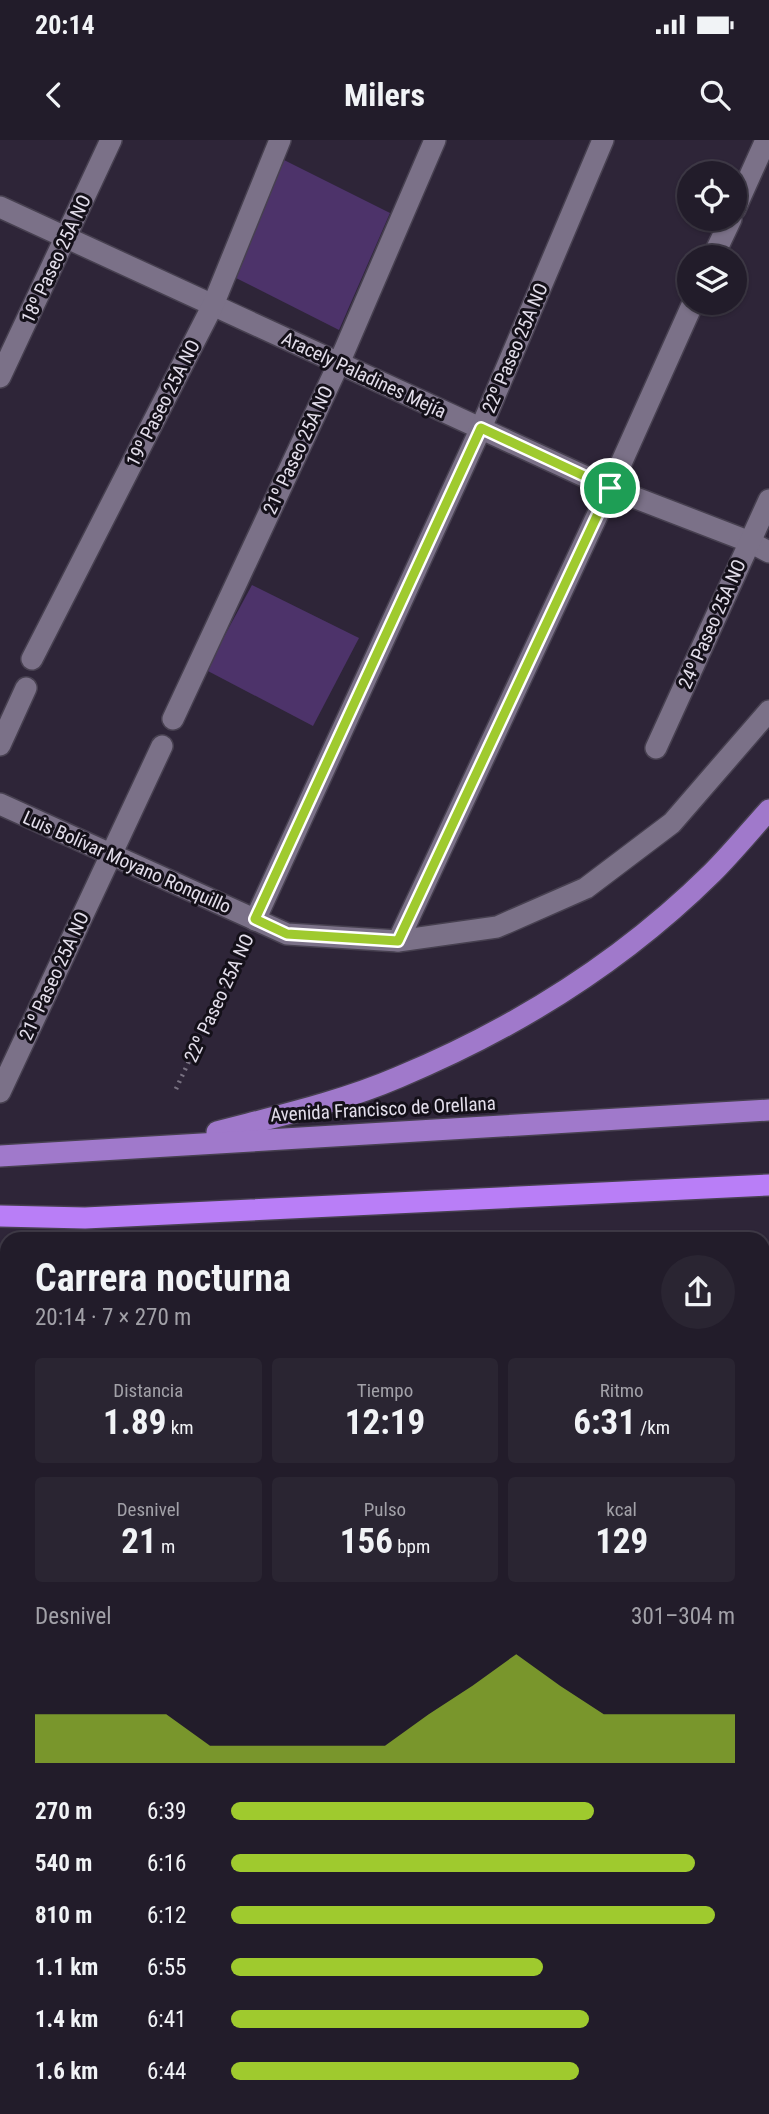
<!DOCTYPE html>
<html lang="es">
<head>
<meta charset="utf-8">
<style>
	:root { --surface:#221c2a; --page:#2a2532; --text:#f1f3f6; --muted:#a2a1a8; --line:#3f3a47; --accent:#9fca2e }
	body { margin:0; font-family:"Roboto Condensed",sans-serif; background:var(--page); color:var(--text); height:100vh; display:flex; flex-direction:column; font-size:26px; white-space:nowrap }
	* { box-sizing:border-box; margin:0 }
	p { font-size:23px; color:var(--muted) }
	.icon { flex:none; width:38px; height:38px; fill:none; stroke:currentColor; stroke-width:2; stroke-linecap:round; stroke-linejoin:round }
	.map { position:relative; flex:1; overflow:hidden }
	.drawer { position:absolute; left:0px; top:1092px; width:770px; height:882px; display:flex; flex-direction:column; background:var(--surface); border-radius:21px 21px 0 0; box-shadow:0 2px 5px #0004,0 0 0 2px var(--line) }
	.drawer>* { flex:none }
	.buttons { position:absolute; left:677px; top:21px; display:grid; gap:14px }
	.buttons a { display:grid; place-items:center; width:70px; height:70px; border-radius:50%; background:var(--surface); box-shadow:0 2px 5px #0004,0 0 0 2px var(--line); font-size:35px }
	.pin { position:absolute; display:grid; place-items:center; width:60px; height:60px; color:#fff; margin:-30px; border:4px solid #fff; border-radius:50%; box-shadow:0 2px 7px #0007 }
	.round { display:grid; place-items:center; flex:none; width:74px; height:74px; border-radius:37px; background:var(--page) }
	.head { display:flex; align-items:center; justify-content:space-between; height:119px; padding:0 35px }
	h1 { font-size:38px; font-weight:700; line-height:52px }
	.metrics { display:grid; grid-template-columns:repeat(3,1fr); gap:10px; height:119px; padding:7px 35px }
	.metrics div { display:grid; align-content:center; border-radius:7px; background:var(--page); text-align:center }
	.metrics b { font-size:35px; font-weight:700 }
	.metrics small { font-size:19px; font-weight:400 }
	.metrics p { font-size:19px }
	.chart { height:196px; padding:14px 35px }
	.chart p { display:flex; justify-content:space-between }
	.chart svg { width:100%; height:126px; margin-top:7px; fill:var(--accent); opacity:.7 }
	ul { padding:0 35px; list-style:none; font-size:23px }
	li { display:grid; grid-template-columns:112px 84px 1fr; align-items:center; height:52px }
	li i { height:18px; border-radius:9px; background:var(--accent) }
	.status { display:flex; justify-content:space-between; align-items:center; height:49px; padding:0 35px; background:var(--surface); direction:ltr }
	.status svg { height:19px; fill:currentColor }
	header { display:flex; justify-content:space-between; align-items:center; height:91px; padding:0 35px; background:var(--surface); font-size:32px; font-weight:700 }
	.map>svg:first-child { display:block }
	.green { fill:#4d336a }
	.shadow { fill:#0007 }
	.building { fill:#684a8a; stroke:#998fa7; stroke-width:2 }
	.lines { fill:none; stroke-linecap:round; stroke-linejoin:round }
	.minor-casing { stroke:#474050; stroke-width:24 }
	.major-casing { stroke:#474050; stroke-width:24 }
	.highway-casing { stroke:#474050; stroke-width:24 }
	.path { stroke:#797282; stroke-width:4.5; stroke-dasharray:2 5; stroke-linecap:butt }
	.minor { stroke:#7b7188; stroke-width:21 }
	.major { stroke:#a079cb; stroke-width:21 }
	.highway { stroke:#b97ef7; stroke-width:21 }
	.route-casing { stroke:#fff; stroke-width:14 }
	.route { stroke:#9fca2e; stroke-width:9 }
	.labels { text-anchor:middle; dominant-baseline:central; stroke-width:6; stroke-linejoin:round; paint-order:stroke }
	.street-label { font-size:19px; fill:#e3deeb; stroke:#141019 }
</style>
</head>
<body>
<div class="status"><b>20:14</b><svg viewBox="0 0 49 12"><path d="M0 12V9h3v3zM5 12V6h3v6zM10 12V3h3v9zM15 12V0h3v12zM26 1h20v11H26zM47 4h2v5h-2z"/></svg></div>
<header><svg class="icon" aria-label="back" viewBox="0 0 24 24"><path d="M15 5l-7 7 7 7"/></svg>Milers<svg class="icon" aria-label="search" viewBox="0 0 24 24"><circle cx="10" cy="10" r="6"/><path d="M15 15l6 6"/></svg></header>
<div class="map">
<svg width="769" height="1974" viewBox="0 0 769 1974">
	<rect width="100%" height="100%" fill="#2e2538"/>
	<g class="green">
		<path d="M284 20 390 73 339 190 234 137Z"/>
		<path d="M252 445 359 498 313 586 206 530Z"/>
		<path d="M353 1967H605L616 1974H348Z"/>
	</g>
	<g class="shadow">
		<path d="M7 1292V1481L0 1478V1293Z"/>
		<path d="M763 1357 769 1358V1832L763 1828Z"/>
	</g>
	<g class="building">
		<path d="M7 1290V1472L0 1469V1291Z"/>
		<path d="M763 1356H769V1824L763 1821Z"/>
	</g>
	<g class="lines">
		<g class="minor-casing">
			<g id="minor">
				<path d="M0 67 610 348 750 402 769 412"/>
				<path d="M735 69 766 0"/>
				<path d="M713 117 731 79"/>
				<path d="M0 237 111 0"/>
				<path d="M32 519 213 165 280 0"/>
				<path d="M173 579 339 223 435 0"/>
				<path d="M0 605 26 548"/>
				<path d="M656 608 769 360"/>
				<path d="M0 664 287 794 398 801 497 787 586 748 672 683 769 571"/>
				<path d="M255 780 481 288 603 0"/>
				<path d="M398 801 610 348 693 163"/>
				<path d="M0 952 162 606"/>
				<path d="M0 1416 7 1417"/>
			</g>
		</g>
		<g class="major-casing">
			<g id="major">
				<path d="M217 992C278 976 341 962 399 937 514 889 623 821 712 733 732 713 750 691 769 670"/>
				<path d="M0 1016 769 970"/>
				<path d="M763 1222H769"/>
				<path d="M0 1264 7 1263"/>
				<path d="M0 1504 7 1507"/>
				<path d="M763 1856 769 1859"/>
			</g>
		</g>
		<g class="highway-casing">
			<g id="highway">
				<path d="M0 1076 85 1078 769 1045"/>
				<path d="M763 1141H769"/>
				<path d="M0 1169H7"/>
			</g>
		</g>
		<g class="path">
			<path d="M176 949 244 803"/>
			<path d="M735 1967 752 1974"/>
		</g>
		<use href="#minor" class="minor"/>
		<use href="#major" class="major"/>
		<use href="#highway" class="highway"/>
	</g>
	<g class="lines">
		<g class="route-casing">
			<path id="route" d="M481 288 610 348 398 801 287 794 255 779Z"/>
		</g>
		<use href="#route" class="route"/>
	</g>
	<g class="labels">
		<g class="street-label">
			<text transform="translate(56 119) rotate(-65)">18º Paseo 25A NO</text>
			<text transform="translate(515 208) rotate(-67)">22º Paseo 25A NO</text>
			<text transform="translate(364 235) rotate(25)">Aracely Paladines Mejía</text>
			<text transform="translate(163 263) rotate(-63)">19º Paseo 25A NO</text>
			<text transform="translate(298 310) rotate(-65)">21º Paseo 25A NO</text>
			<text transform="translate(712 484) rotate(-66)">24º Paseo 25A NO</text>
			<text transform="translate(127 722) rotate(24)">Luis Bolívar Moyano Ronquillo</text>
			<text transform="translate(54 836) rotate(-65)">21º Paseo 25A NO</text>
			<text transform="translate(219 858) rotate(-65)">22º Paseo 25A NO</text>
			<text transform="translate(383 969) rotate(-3)">Avenida Francisco de Orellana</text>
		</g>
	</g>
</svg>
<div class="buttons">
<a><svg class="icon" aria-label="locate" viewBox="0 0 24 24"><circle cx="12" cy="12" r="6"/><path d="M12 2v4M12 18v4M2 12h4M18 12h4"/></svg></a>
<a><svg class="icon" aria-label="layers" viewBox="0 0 24 24"><path d="M12 4l9 5-9 5-9-5zM3 14l9 5 9-5"/></svg></a>
</div>
<div class="pin" style="left:610px;top:348px;background:#1e9e55"><svg class="icon" aria-label="arrive" viewBox="0 0 24 24"><path d="M6 21V4h12l-3 4 3 4H6"/></svg></div>
<section class="drawer">
<div class="head"><div><h1>Carrera nocturna</h1><p>20:14 · 7 × 270 m</p></div><a class="round"><svg class="icon" aria-label="share" viewBox="0 0 24 24"><path d="M12 15V3M7 8l5-5 5 5M5 13v7h14v-7"/></svg></a></div>
<div class="metrics">
<div><p>Distancia</p><b>1.89<small> km</small></b></div>
<div><p>Tiempo</p><b>12:19</b></div>
<div><p>Ritmo</p><b>6:31<small> /km</small></b></div>
</div>
<div class="metrics">
<div><p>Desnivel</p><b>21<small> m</small></b></div>
<div><p>Pulso</p><b>156<small> bpm</small></b></div>
<div><p>kcal</p><b>129</b></div>
</div>
<div class="chart"><p><span>Desnivel</span>301–304 m</p>
<svg viewBox="0 0 160 44" preserveAspectRatio="none"><path d="M0 44V27L10 27L20 27L30 27L40 38L50 38L60 38L70 38L80 38L90 27L100 17L110 6L120 17L130 27L140 27L150 27L160 27V44z"/></svg>
</div>
<ul>
<li><b>270 m</b>6:39<i style="width:72%"></i></li>
<li><b>540 m</b>6:16<i style="width:92%"></i></li>
<li><b>810 m</b>6:12<i style="width:96%"></i></li>
<li><b>1.1 km</b>6:55<i style="width:62%"></i></li>
<li><b>1.4 km</b>6:41<i style="width:71%"></i></li>
<li><b>1.6 km</b>6:44<i style="width:69%"></i></li>
</ul>
</section>
</div>
</body>
</html>
